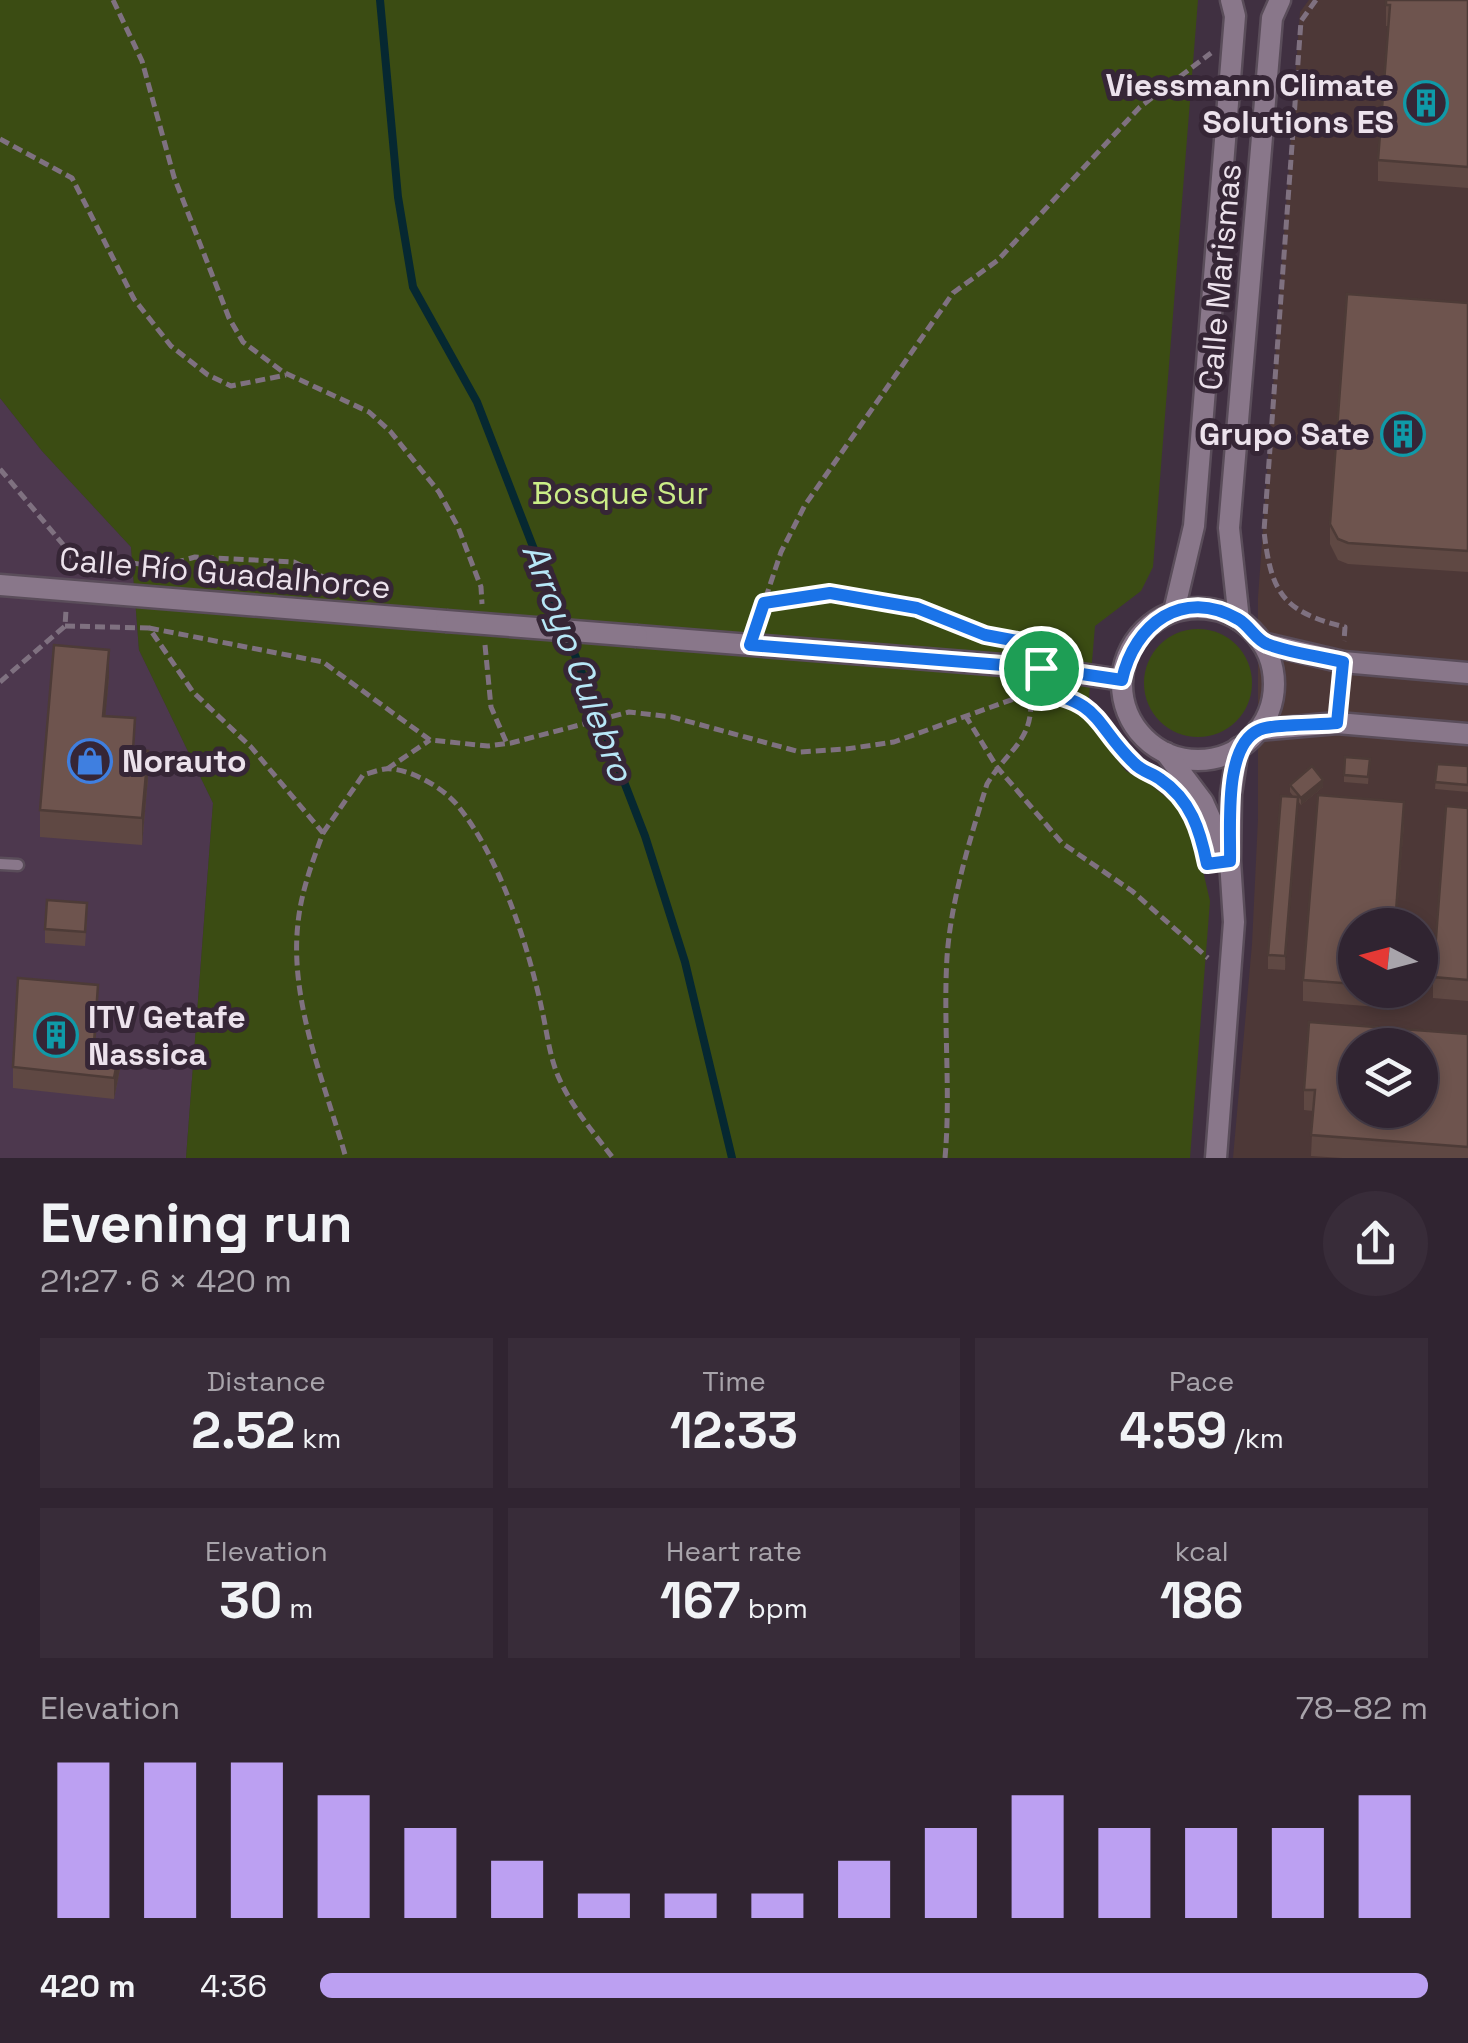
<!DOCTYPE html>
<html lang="en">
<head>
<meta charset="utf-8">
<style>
	:root { --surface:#302431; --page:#382c39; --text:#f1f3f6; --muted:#a8a4ab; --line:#4b414d; --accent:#bca0f2 }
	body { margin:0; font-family:"Space Grotesk",sans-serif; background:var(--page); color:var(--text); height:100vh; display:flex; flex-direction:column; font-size:38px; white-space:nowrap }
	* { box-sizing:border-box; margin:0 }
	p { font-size:32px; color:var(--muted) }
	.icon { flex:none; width:55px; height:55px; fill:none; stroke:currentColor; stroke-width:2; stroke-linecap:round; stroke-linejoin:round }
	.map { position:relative; height:1158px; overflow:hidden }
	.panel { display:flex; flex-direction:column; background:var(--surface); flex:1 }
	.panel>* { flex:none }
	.needle { width:65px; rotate:276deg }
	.buttons { position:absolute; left:1338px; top:908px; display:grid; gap:20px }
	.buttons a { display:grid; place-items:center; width:100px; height:100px; border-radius:50%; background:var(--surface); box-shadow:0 5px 15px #0003,0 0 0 2px var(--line); font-size:50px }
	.pin { position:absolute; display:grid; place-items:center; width:85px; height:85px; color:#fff; margin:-42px; border:5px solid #fff; border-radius:50%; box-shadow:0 2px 10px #0007 }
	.round { display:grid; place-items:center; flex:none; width:105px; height:105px; border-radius:52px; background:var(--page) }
	.head { display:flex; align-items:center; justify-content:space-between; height:170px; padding:0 40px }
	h1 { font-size:55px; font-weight:800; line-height:75px }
	.figures { display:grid; grid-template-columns:repeat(3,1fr); gap:15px; height:170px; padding:10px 40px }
	.figures div { display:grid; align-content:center; border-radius:0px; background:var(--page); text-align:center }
	.figures b { font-size:50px; font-weight:800 }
	.figures small { font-size:28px; font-weight:400 }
	.figures p { font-size:28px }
	.chart { height:280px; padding:20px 40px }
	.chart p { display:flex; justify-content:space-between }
	.chart svg { width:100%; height:180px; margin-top:10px; stroke:var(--accent); stroke-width:6 }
	ul { padding:0 40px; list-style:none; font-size:32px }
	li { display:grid; grid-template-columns:160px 120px 1fr; align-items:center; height:75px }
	li i { height:25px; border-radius:12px; background:var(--accent) }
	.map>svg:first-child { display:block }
	.built { fill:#4d384e }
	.industrial { fill:#4d3837; fill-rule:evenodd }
	.green { fill:#3b4c13 }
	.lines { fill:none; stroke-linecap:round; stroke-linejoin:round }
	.stream { stroke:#062831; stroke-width:8 }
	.service-casing { stroke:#5a4d5a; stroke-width:15 }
	.minor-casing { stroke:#5a4d5a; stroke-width:25 }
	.path { stroke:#7f7180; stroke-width:5; stroke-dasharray:10 5; stroke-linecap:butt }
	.service { stroke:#89778a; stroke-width:10 }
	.minor { stroke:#89778a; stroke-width:20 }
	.minor-bridge-casing { stroke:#5a4d5a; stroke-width:25; stroke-linecap:butt }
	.minor-bridge { stroke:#89778a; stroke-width:20 }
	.wall { fill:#5f4843 }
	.shaded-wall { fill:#4d3b37 }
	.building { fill:#6e544e; stroke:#4d3b37; stroke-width:2.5; fill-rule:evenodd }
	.route-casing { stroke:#fff; stroke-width:20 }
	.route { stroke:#1a73e8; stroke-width:12 }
	.labels { text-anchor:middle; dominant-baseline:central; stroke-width:10; stroke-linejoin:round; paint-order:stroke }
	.poi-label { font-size:32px; font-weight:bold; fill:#ece2ec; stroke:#362636; text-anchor:end }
	.street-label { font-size:32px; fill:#ece2ec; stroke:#362636 }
	.park-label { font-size:32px; fill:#cbed87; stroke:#362636 }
	.water-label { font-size:35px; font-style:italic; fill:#b7e7f7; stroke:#362636 }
</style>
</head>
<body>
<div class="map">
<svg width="1468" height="1158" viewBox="0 0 1468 1158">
	<rect width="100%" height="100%" fill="#403041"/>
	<path class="built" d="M0 398 42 451 131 547 139 650 213 803 186 1158H0Z"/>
	<path class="industrial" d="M1309 0H1468V1158H1233L1252 944 1258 819V598L1300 12ZM1355 925H1420V990H1355ZM1355 1045H1420V1110H1355Z"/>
	<g class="green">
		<path d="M0 0H1198L1153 567 1141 591 1095 626 1087 721 1126 771 1150 784 1179 808 1196 841 1210 901 1190 1158H186L213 803 139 650 131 547 42 451 0 398Z"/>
		<circle cx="1198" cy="683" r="54"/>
	</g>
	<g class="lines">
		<path class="stream" d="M380 0 398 197 413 287 477 402 645 836 685 962 732 1158"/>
		<g class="service-casing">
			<path id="service" d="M0 864 18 865"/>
		</g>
		<g class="minor-casing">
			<g id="minor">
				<path d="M0 585 446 621"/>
				<circle cx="1198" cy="684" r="76"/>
				<path d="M1174 611 1194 526 1235 16 1231 0"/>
				<path d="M1239 620 1229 528 1272 18 1280 0"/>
				<path d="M637 636 1041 668 1122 680"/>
				<path d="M1262 643 1343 662 1468 673"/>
				<path d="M1258 730 1337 723 1468 734"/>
				<path d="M1166 753 1203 802 1226 853"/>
				<path d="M1216 1158 1234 922 1230 861 1231 794 1238 748"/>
			</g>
		</g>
		<g class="path">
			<path d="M113 0 142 61 174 177 229 318 243 342 283 372 369 412 390 431 439 492 458 527 481 587 482 604"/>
			<path d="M1316 0 1301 21 1264 531C1271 593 1283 612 1345 627L1344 641"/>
			<path d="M0 139 72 178 134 299 171 346 208 375 231 386 286 375"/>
			<path d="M0 469 71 554 70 569"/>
			<path d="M71 554 160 567 195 557 294 562 347 589"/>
			<path d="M764 603 830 593 917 609 985 635 1018 641"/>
			<path d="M65 626 149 628 193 692 251 747 323 833C312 863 301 892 298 923 289 1001 325 1084 346 1158"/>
			<path d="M756 627 781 552 805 505 953 293 998 260 1140 107 1211 53"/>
			<path d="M149 628 323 662 430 740 488 746 511 743 629 712 672 717 800 752 846 749 894 742 1033 692"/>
			<path d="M485 645 491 707 507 744"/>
			<path d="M0 682 65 626 66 610"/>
			<path d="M1063 696C1105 709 1117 756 1154 776"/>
			<path d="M965 715 997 767 1062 843 1132 891 1208 958"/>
			<path d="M387 769 430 740"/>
			<path d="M323 833 363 775C370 773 378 770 385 769 408 767 444 788 458 806 500 858 528 945 542 1010 547 1032 549 1054 558 1076 571 1106 593 1132 613 1158"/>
			<path d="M945 1158C951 1091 943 1024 947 957 951 900 970 839 987 784 1009 747 1036 741 1030 691"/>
		</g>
		<use href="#service" class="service"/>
		<use href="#minor" class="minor"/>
		<g class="minor-bridge-casing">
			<path id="minor-bridge" d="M446 621 637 636"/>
		</g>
		<use href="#minor-bridge" class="minor-bridge"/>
	</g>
	<g class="wall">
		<path d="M1386 0H1468V188L1378 181V160L1388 26H1386Z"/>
		<path d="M1468 303V572L1348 564 1338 560 1330 544V524Z"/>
		<path d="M109 677 105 716 135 750 148 778 142 845 40 837V810Z"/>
		<path d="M1370 759 1368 784 1344 782V775Z"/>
		<path d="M1437 764 1468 766V792L1435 789Z"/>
		<path d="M1290 785 1323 787 1301 805 1298 801 1285 970 1268 969V955L1294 797 1290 792Z"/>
		<path d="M1468 808V1001L1433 998V977Z"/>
		<path d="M1404 823 1396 925H1355V990H1391L1390 1008 1303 1001V980Z"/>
		<path d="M87 917 85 946 45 943V929Z"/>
		<path d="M98 1006 95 1043 120 1069 114 1099 13 1088V1067Z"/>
		<path d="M1468 1034V1158H1342L1311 1156 1313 1111 1304 1110V1090Z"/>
	</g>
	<g class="shaded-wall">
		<path d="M109 650V677L103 743V716Z"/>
		<path d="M148 751V778L142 845V818Z"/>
		<path d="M1323 780V787L1301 805V798Z"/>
		<path d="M1298 797V811L1285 970V956Z"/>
		<path d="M1404 802V823L1396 925H1395Z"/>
		<path d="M98 985V1006L94 1064V1043Z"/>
		<path d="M120 1048V1069L114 1099V1078Z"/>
	</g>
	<g class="building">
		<path d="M1386 0H1468V167L1378 160 1390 5H1386Z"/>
		<path d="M1347 294 1468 303V551L1348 543 1338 539 1330 524Z"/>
		<path d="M54 645 109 650 103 716 135 718 133 750 148 751 142 818 40 810Z"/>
		<path d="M1345 757 1370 759 1368 777 1344 775Z"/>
		<path d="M1437 764 1468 766V785L1435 782Z"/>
		<path d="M1312 766 1323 780 1301 798 1290 785Z"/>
		<path d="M1318 795 1404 802 1395 925H1355V984L1303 980Z"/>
		<path d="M1281 796 1298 797 1285 956 1268 955Z"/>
		<path d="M1446 806 1468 808V980L1433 977Z"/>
		<path d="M47 900 87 903 85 932 45 929Z"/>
		<path d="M18 978 98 985 94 1043 120 1048 114 1078 13 1067Z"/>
		<path d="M1309 1022 1468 1034V1147L1311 1135 1315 1090H1304ZM1355 1045H1420V1110H1355Z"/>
	</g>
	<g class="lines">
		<g class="route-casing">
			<path id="route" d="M1041 668 1122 680C1134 624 1183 587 1238 619 1249 625 1256 640 1267 644 1290 653 1319 656 1343 662L1337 723C1321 725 1271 724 1259 730 1223 746 1231 827 1230 861L1207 864C1200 830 1191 800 1160 779 1152 773 1141 771 1134 763 1095 726 1102 701 1039 692L1044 646 985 635 917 608 830 593 764 603 750 645 1041 668"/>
		</g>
		<use href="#route" class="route"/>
	</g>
	<defs>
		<g id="building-ring" transform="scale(2.25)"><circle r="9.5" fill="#362636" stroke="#0f9aa8" stroke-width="1.5"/><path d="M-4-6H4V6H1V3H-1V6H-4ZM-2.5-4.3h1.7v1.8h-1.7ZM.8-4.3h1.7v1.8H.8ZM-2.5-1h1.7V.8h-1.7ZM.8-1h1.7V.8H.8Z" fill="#0f9aa8"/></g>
		<g id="shop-ring" transform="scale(2.25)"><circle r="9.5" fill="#362636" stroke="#3f7fe0" stroke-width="1.5"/><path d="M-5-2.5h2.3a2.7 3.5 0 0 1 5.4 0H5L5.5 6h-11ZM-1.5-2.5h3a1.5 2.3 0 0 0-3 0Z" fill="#3f7fe0"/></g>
	</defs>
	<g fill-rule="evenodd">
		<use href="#building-ring" x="1426" y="103"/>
		<use href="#building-ring" x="1403" y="434"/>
		<use href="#shop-ring" x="90" y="761"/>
		<use href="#building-ring" x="56" y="1035"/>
	</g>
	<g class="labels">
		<g class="poi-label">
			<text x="1394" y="85">Viessmann Climate<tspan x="1394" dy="37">Solutions ES</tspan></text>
			<text x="1370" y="434">Grupo Sate</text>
			<text x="122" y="761" text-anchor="start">Norauto</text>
			<text x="88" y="1017" text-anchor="start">ITV Getafe<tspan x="88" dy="37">Nassica</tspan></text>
		</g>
		<g class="street-label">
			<text transform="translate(1220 277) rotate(-85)">Calle Marismas</text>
			<text transform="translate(225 573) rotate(5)">Calle Río Guadalhorce</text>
		</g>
		<g class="park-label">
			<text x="620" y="493">Bosque Sur</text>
		</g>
		<g class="water-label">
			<text transform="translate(578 662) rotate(69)">Arroyo Culebro</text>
		</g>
	</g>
</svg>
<div class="buttons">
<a><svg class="needle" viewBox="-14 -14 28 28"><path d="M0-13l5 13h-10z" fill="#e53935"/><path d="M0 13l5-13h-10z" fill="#a8a4ab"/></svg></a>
<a><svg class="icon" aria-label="layers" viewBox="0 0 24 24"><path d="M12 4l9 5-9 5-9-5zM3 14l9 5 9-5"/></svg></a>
</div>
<div class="pin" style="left:1041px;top:668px;background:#1e9e55"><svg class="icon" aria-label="arrive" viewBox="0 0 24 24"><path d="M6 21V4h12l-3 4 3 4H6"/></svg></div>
</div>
<section class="panel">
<div class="head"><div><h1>Evening run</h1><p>21:27 · 6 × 420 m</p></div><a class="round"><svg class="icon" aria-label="share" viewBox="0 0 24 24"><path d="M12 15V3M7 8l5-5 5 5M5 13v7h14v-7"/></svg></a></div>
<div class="figures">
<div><p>Distance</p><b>2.52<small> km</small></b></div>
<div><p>Time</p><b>12:33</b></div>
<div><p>Pace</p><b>4:59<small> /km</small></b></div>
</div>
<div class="figures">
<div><p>Elevation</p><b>30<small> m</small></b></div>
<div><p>Heart rate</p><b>167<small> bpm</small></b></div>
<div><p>kcal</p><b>186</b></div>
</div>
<div class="chart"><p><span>Elevation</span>78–82 m</p>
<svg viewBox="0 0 160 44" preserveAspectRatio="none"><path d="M5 44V6M15 44V6M25 44V6M35 44V14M45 44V22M55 44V30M65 44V38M75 44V38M85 44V38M95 44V30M105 44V22M115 44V14M125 44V22M135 44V22M145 44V22M155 44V14"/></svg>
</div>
<ul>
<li><b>420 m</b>4:36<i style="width:100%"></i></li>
</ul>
</section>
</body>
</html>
